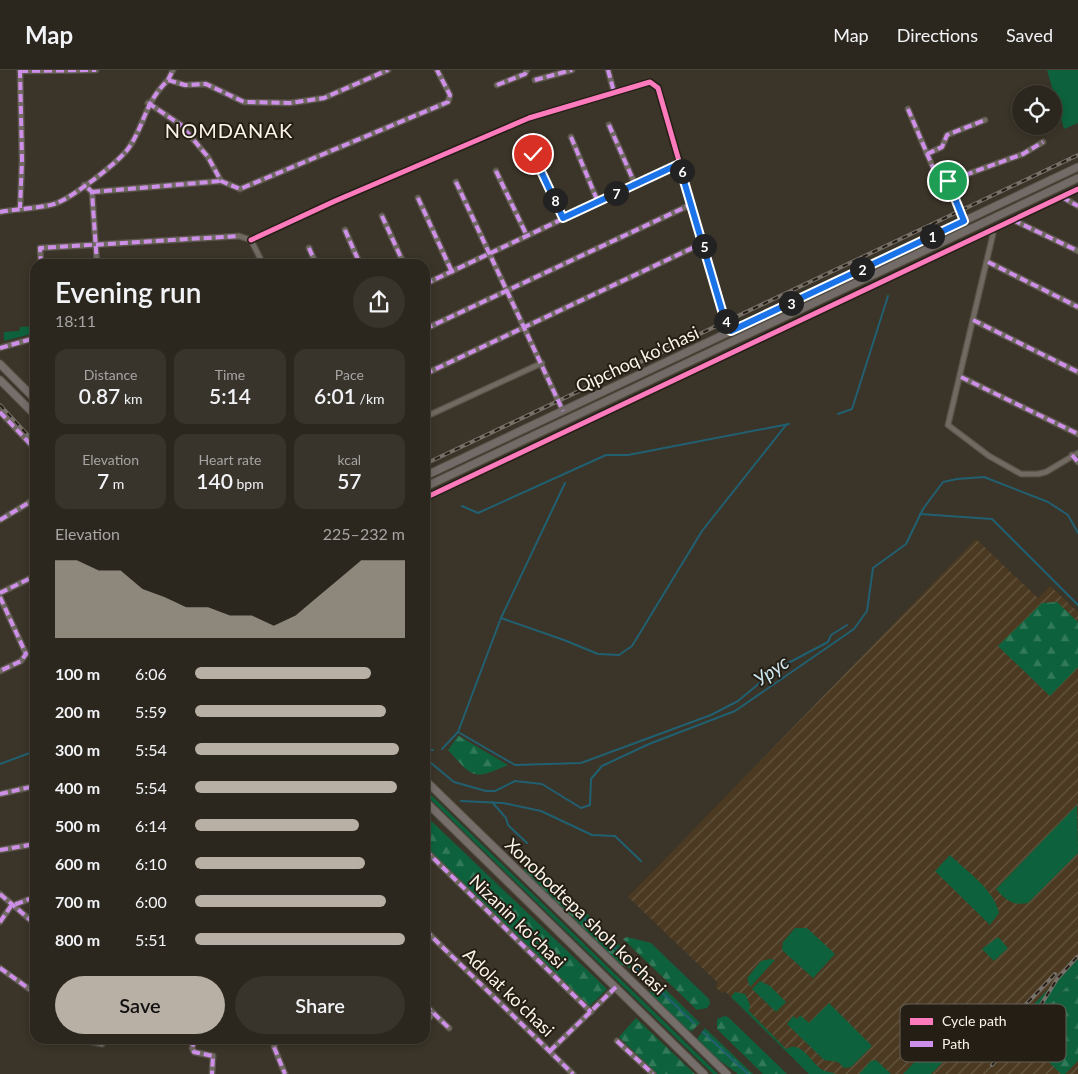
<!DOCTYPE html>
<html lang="en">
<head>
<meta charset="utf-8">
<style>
	:root { --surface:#2c271e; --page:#38332b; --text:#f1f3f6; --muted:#a6a5a4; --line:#48443c; --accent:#b8b0a4 }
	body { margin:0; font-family:Lato,sans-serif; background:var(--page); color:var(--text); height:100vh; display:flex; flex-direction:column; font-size:19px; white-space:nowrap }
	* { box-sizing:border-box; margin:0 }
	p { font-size:16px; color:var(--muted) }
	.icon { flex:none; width:28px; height:28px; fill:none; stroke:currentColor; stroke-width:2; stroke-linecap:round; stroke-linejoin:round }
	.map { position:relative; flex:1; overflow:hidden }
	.panel { position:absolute; left:30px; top:189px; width:400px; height:785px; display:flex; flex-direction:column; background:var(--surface); border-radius:15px; box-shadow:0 2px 8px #0003,0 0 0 1px var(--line) }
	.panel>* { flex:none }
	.controls { position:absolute; left:1012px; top:15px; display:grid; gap:10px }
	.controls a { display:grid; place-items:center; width:50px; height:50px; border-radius:50%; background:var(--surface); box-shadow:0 2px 8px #0003,0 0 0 1px var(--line); font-size:25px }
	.pin { position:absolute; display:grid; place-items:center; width:42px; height:42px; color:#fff; margin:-21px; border:2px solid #fff; border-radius:50%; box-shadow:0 1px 5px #0007 }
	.km { position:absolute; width:25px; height:25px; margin:-12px; border-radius:50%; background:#222; color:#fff; font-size:14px; line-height:25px; text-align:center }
	.round { display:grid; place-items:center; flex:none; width:52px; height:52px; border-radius:26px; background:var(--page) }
	.overview { display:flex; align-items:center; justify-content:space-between; height:85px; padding:0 25px }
	h1 { font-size:28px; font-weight:600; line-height:38px }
	.stats { display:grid; grid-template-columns:repeat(3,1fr); gap:8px; height:85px; padding:5px 25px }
	.stats div { display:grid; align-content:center; border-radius:12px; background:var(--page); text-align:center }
	.stats b { font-size:21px; font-weight:600 }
	.stats small { font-size:14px; font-weight:400 }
	.stats p { font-size:14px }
	.chart { height:140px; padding:10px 25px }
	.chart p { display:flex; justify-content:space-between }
	.chart svg { width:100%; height:90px; margin-top:5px; fill:var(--accent); opacity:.7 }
	.cta { display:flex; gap:10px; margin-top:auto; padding:10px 25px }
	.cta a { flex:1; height:58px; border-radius:30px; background:var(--accent); color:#111; font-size:20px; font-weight:600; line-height:58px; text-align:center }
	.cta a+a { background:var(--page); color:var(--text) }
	ul { padding:0 25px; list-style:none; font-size:16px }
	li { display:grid; grid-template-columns:80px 60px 1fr; align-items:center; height:38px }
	li i { height:12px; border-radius:6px; background:var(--accent) }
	header { display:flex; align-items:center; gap:30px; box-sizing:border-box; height:70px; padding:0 25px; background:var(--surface); border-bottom:1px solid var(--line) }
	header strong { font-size:24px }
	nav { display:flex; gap:28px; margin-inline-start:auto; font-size:18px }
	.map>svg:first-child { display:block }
	.industrial { fill:url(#industrial-furrows) }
	.green { fill:#0d623d }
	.forest { fill:url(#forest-firs) }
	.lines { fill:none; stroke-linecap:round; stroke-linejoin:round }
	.stream { stroke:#216071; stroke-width:2 }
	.minor-casing { stroke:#595349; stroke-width:7 }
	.primary-casing { stroke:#595349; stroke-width:9 }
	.trunk-casing { stroke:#595349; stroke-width:9 }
	.minor { stroke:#706a62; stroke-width:4.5 }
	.primary { stroke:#736b67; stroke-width:7 }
	.trunk { stroke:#756e6b; stroke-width:7 }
	.rail-casing { stroke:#767069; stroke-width:4 }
	.rail { stroke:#241e15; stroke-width:2; stroke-dasharray:5.5; stroke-linecap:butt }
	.quiet { stroke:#ce8fe9; stroke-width:4; stroke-dasharray:8 4; stroke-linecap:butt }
	.cycleway-casing { stroke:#241e15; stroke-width:8 }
	.cycleway { stroke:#fd7abc; stroke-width:5 }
	.route-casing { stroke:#fff; stroke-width:10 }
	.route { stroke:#1a73e8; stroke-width:6 }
	.labels { text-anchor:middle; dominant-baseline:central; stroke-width:4; stroke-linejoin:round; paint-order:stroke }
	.street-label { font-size:18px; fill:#fcf3e7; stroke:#241e15 }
	.water-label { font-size:19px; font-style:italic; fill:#cde8f1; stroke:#241e15 }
	.quarter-label { font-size:20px; letter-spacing:1px; fill:#fcf3e7; stroke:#241e15 }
	.key { fill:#241e15; stroke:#655e54; stroke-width:1 }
	.key-label { font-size:14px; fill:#fcf3e7 }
</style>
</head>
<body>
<header>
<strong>Map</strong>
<nav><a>Map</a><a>Directions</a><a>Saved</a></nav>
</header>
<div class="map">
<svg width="1078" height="1004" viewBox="0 0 1078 1004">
	<defs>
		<pattern id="industrial-furrows" width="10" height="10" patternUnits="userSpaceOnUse" patternTransform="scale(1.25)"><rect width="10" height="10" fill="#4b3a21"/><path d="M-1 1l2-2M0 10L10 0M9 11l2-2" fill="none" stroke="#665741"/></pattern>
		<pattern id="forest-firs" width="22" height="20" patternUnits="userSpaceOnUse" patternTransform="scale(1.25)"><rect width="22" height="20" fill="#0d623d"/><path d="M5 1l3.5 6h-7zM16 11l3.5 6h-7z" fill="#317959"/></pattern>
	</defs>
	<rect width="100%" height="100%" fill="#3b3428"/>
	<path class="industrial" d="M976 469 1038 528 1050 516 1078 542V1004H809L725 921 722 923 715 917 718 913 628 827Z"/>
	<g class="green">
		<path d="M1047 0H1078V53L1064 59Z"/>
		<path d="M35 256V263L4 271V262L19 261 20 257Z"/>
		<path d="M425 719 718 1004H713L425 724Z"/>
		<path d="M1077 735 1078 783 1028 833C1012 836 1006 830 996 819Z"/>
		<path d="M950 785C966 801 994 819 999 843L990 855 935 801Z"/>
		<path d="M795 858H807L835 884 813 908 782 880 783 872Z"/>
		<path d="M998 867 1008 878 994 891 982 879Z"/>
		<path d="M770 889 775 890 750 917 747 908 761 891Z"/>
		<path d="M1078 889V905L1021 965 1018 962 1017 951Z"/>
		<path d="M760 911 770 916 786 932 776 942 752 919Z"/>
		<path d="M735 922 745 924 750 935 749 941 786 979C801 970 810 991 821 999 825 1002 832 1002 836 1004H809L731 927Z"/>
		<path d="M829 933 872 976 851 997 844 998 838 992 824 990 787 954 793 946 797 949 800 945 809 953Z"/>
		<path d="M937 969 951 984 931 1004H903Z"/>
		<path d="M876 990 891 1004H859L871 991Z"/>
	</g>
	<g class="forest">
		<path d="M1057 532 1078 552V597L1050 626 998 576 1042 533Z"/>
		<path d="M458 666H459L508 695C473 710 474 709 448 680Z"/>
		<path d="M425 745 607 919 589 937 425 776Z"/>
		<path d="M528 798H537L545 803 656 911 649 918 627 896 621 895 523 799Z"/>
		<path d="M627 867 651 873 709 929 710 934 707 938 697 940 623 869Z"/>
		<path d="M1078 905V991L1065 1004H1061L1021 965Z"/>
		<path d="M659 913 700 953 692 961 688 960 649 922Z"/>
		<path d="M725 946 728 947 787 1004H763L717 959V949Z"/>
		<path d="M636 948 695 1004H657L619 967Z"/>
		<path d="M705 958 753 1004H738L715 987 697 969Z"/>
	</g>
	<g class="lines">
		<g class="stream">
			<path d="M838 344 852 339 888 226"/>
			<path d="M462 436 478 443 606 385H628L789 354"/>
			<path d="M920 444 992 449 1078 535"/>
			<path d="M501 548 564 570 598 584 619 585 632 576 702 461 786 355"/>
			<path d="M458 662 515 695 581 693 711 645 738 631 775 600 828 572 831 565 847 555"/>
			<path d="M442 679 458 662 501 548 565 413"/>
			<path d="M425 680H433"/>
			<path d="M425 688 454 712 486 721H495L515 711 542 714 581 738 590 735 591 709 602 696 649 674 735 641 854 559 867 541 873 498 906 474 923 439 943 412 957 409 984 407 1048 432 1068 445 1078 463"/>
			<path d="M0 694 35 681"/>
			<path d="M461 731 503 733 541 741 592 765 615 766 641 791"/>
			<path d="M492 732 506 748 508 755 527 773"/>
			<path d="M519 782 524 790"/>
			<path d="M536 802 694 953"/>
			<path d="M703 962 748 1004"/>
		</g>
		<g class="minor-casing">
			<g id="minor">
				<path d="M20 0 22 90 20 138"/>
				<path d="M608 0 614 22"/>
				<path d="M20 1 96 0"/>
				<path d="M168 10 173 0"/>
				<path d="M535 10 572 0"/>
				<path d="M497 15 525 4 527 0"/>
				<path d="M148 33 181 55 208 87 221 111 240 119 448 32 450 25 437 0"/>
				<path d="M908 39 940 114 1023 84 1043 72"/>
				<path d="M609 55 635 114"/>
				<path d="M571 67 598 132"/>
				<path d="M533 84 563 148"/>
				<path d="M927 84 942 77 947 65 985 50"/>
				<path d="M496 101 527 166"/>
				<path d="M948 111 964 151"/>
				<path d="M456 112 563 341"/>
				<path d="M84 115 92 122 97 194"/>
				<path d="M92 122 221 111"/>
				<path d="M1062 127 1078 136"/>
				<path d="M418 128 452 202"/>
				<path d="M0 142C15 139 45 138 57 133 74 126 121 91 130 76 146 51 144 34 168 10L185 15 206 14 244 32 290 33 324 28 388 0"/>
				<path d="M382 146 404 194"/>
				<path d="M1013 150 1078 181"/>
				<path d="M345 160 360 194"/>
				<path d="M992 160 993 164 948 355 989 386 1021 404H1038L1046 402 1078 383"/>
				<path d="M251 170 335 131 529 48 650 12 658 18 723 244 731 261"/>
				<path d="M309 178 316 194"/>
				<path d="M988 192 1078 237"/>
				<path d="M41 194 40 178 239 166 251 170 263 194"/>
				<path d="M425 214 679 94"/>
				<path d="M973 250 1078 302"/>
				<path d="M425 259 692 134"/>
				<path d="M0 278 35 268"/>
				<path d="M425 304 703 173"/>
				<path d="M961 307 1078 364"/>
				<path d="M0 342 35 379"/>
				<path d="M425 347 542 293"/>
				<path d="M1072 385 1078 392"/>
				<path d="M425 428 1078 119"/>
				<path d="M0 450 35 429"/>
				<path d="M0 523 35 506"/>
				<path d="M0 527 26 584 21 591 0 601"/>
				<path d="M0 724 35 716"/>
				<path d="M0 780 35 774"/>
				<path d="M425 780 591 942"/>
				<path d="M0 824 35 854"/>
				<path d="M0 852 11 836 35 827"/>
				<path d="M425 860 573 1004"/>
				<path d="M0 898 35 923"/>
				<path d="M425 935 449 958"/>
				<path d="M425 953 433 943"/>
				<path d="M78 969 102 974"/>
				<path d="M195 969 192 978 194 982 213 986 212 1004"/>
				<path d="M281 969 276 971 274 977 285 1004"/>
				<path d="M617 971 653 1004"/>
				<path d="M550 981 616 917"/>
			</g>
		</g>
		<g class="primary-casing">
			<g id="primary">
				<path d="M425 406 1078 97"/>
				<path d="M425 417 1078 108"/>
			</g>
		</g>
		<g class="trunk-casing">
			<g id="trunk">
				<path d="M0 294 35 329"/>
				<path d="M0 310 35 345"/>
				<path d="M425 710 727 1004"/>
				<path d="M425 731 704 1004"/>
			</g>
		</g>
		<use href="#minor" class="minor"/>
		<use href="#primary" class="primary"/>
		<use href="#trunk" class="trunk"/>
		<g class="rail-casing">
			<g id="rail">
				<path d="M0 335 35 373"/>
				<path d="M425 394 1078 85"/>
				<path d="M1005 956 1055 904"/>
				<path d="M992 995 1029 954 1057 909 1077 887"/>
			</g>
		</g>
		<use href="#rail" class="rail"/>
		<g class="quiet">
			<path d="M20 0 22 90 20 138"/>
			<path d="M608 0 614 22"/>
			<path d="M20 1 96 0"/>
			<path d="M168 10 173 0"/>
			<path d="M535 10 572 0"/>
			<path d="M497 15 525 4 527 0"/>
			<path d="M148 33 181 55 208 87 221 111 240 119 448 32 450 25 437 0"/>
			<path d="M908 39 940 114 1023 84 1043 72"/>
			<path d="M609 55 635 114"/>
			<path d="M571 67 598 132"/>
			<path d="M533 84 563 148"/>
			<path d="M927 84 942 77 947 65 985 50"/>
			<path d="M496 101 527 166"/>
			<path d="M948 111 964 151"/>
			<path d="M456 112 563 341"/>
			<path d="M88 118 92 122 97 194"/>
			<path d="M92 122 221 111"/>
			<path d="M1062 127 1078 136"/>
			<path d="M418 128 452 202"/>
			<path d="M0 142C15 139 45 138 57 133 74 126 121 91 130 76 146 51 144 34 168 10L185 15 206 14 244 32 290 33 324 28 388 0"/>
			<path d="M382 146 404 194"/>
			<path d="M1013 150 1078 181"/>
			<path d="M345 160 360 194"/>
			<path d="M309 178 316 194"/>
			<path d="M988 192 1078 237"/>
			<path d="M41 194 40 178 239 166"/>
			<path d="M425 214 679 94"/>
			<path d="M973 250 1078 302"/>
			<path d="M425 259 692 134"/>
			<path d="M0 278 35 268"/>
			<path d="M425 304 703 173"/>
			<path d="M961 307 1078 364"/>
			<path d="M0 342 35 379"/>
			<path d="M1072 385 1078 392"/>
			<path d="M0 450 35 429"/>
			<path d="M0 523 35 506"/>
			<path d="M0 527 26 584 21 591 0 601"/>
			<path d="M0 724 35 716"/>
			<path d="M0 780 35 774"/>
			<path d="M425 780 591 942"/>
			<path d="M0 824 35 854"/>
			<path d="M0 852 11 836 35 827"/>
			<path d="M425 860 573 1004"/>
			<path d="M0 898 35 923"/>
			<path d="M425 935 449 958"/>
			<path d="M425 953 433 943"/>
			<path d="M78 969 102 974"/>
			<path d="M195 969 192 978 194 982 213 986 212 1004"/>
			<path d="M281 969 276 971 274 977 285 1004"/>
			<path d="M617 971 653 1004"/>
			<path d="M550 981 616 917"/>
		</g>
		<g class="cycleway-casing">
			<g id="cycleway">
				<path d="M251 170 335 131 529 48 650 12 658 18 723 244 731 261"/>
				<path d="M425 428 1078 119"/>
			</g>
		</g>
		<use href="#cycleway" class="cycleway"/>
	</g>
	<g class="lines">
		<g class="route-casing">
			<path id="route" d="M533 84 563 148 679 94 723 244 731 261 964 151 948 111"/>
		</g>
		<use href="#route" class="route"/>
	</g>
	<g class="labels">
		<g class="street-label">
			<text transform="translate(637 289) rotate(-25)">Qipchoq ko'chasi</text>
			<text transform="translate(586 846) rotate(44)">Xonobodtepa shoh ko'chasi</text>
			<text transform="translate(518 851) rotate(44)">Nizanin ko'chasi</text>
			<text transform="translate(509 922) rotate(44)">Adolat ko'chasi</text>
		</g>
		<g class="water-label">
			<text transform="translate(771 600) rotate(-35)">Урус</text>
		</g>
		<g class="quarter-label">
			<text x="229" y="60">NOMDANAK</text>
		</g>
	</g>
	<rect x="900" y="934" width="166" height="58" rx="8" class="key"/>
	<rect x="910" y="948" width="23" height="7" fill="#fd7abc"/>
	<rect x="910" y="971" width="23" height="6" fill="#ce8fe9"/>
	<g class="key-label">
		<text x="942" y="956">Cycle path</text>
		<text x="942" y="979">Path</text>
	</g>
</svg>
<div class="controls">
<a><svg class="icon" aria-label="locate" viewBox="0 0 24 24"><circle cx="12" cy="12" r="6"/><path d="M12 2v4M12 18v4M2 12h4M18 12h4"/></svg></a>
</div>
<div class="pin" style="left:948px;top:111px;background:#1e9e55"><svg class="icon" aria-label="arrive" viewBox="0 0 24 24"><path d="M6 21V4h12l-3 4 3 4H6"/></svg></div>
<div class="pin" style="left:533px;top:84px;background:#d93025"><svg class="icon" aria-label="check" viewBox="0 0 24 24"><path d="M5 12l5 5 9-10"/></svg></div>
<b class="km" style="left:932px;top:166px">1</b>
<b class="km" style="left:862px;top:199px">2</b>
<b class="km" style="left:791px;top:233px">3</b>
<b class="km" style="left:726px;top:251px">4</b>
<b class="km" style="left:704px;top:176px">5</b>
<b class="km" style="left:682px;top:101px">6</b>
<b class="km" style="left:616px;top:123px">7</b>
<b class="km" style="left:555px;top:130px">8</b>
<section class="panel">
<div class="overview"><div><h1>Evening run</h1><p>18:11</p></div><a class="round"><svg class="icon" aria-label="share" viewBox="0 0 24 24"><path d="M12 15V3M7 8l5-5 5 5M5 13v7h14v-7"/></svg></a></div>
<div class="stats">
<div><p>Distance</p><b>0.87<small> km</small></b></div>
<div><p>Time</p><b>5:14</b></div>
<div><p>Pace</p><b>6:01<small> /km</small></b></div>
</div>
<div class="stats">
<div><p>Elevation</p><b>7<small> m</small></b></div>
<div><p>Heart rate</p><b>140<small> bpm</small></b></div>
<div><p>kcal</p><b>57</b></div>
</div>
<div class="chart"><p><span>Elevation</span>225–232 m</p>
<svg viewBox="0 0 160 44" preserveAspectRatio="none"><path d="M0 44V6L10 6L20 11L30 11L40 20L50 24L60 29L70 29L80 33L90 33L100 38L110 33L120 24L130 15L140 6L150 6L160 6V44z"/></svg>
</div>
<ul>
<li><b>100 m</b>6:06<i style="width:84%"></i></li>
<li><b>200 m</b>5:59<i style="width:91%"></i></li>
<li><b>300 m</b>5:54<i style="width:97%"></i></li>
<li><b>400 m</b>5:54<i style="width:96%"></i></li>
<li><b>500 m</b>6:14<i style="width:78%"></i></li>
<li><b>600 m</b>6:10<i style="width:81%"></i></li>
<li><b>700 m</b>6:00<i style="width:91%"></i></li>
<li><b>800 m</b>5:51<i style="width:100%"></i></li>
</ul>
<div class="cta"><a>Save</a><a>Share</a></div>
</section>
</div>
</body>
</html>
